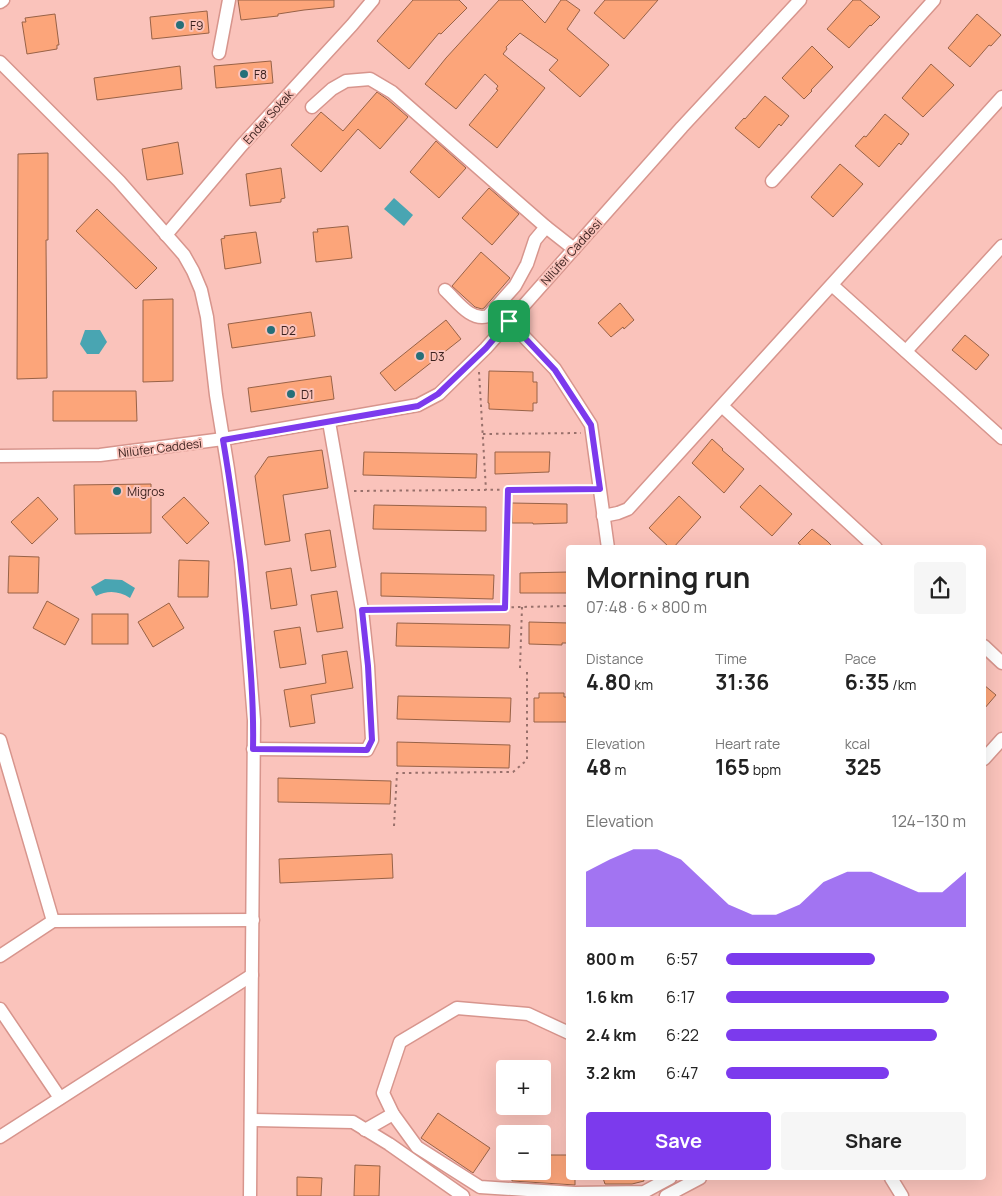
<!DOCTYPE html>
<html lang="en">
<head>
<meta charset="utf-8">
<style>
	:root { --surface:#fff; --page:#f6f6f6; --text:#222; --muted:#767676; --accent:#7c3aed }
	body { margin:0; font-family:Manrope,sans-serif; background:var(--page); color:var(--text); height:100vh; display:flex; flex-direction:column; font-size:19px; white-space:nowrap }
	* { box-sizing:border-box; margin:0 }
	p { font-size:16px; color:var(--muted) }
	.icon { flex:none; width:28px; height:28px; fill:none; stroke:currentColor; stroke-width:2; stroke-linecap:round; stroke-linejoin:round }
	.map { position:relative; flex:1; overflow:hidden }
	.panel { position:absolute; left:566px; top:545px; width:420px; height:635px; display:flex; flex-direction:column; background:var(--surface); border-radius:5px; box-shadow:0 5px 20px #0002 }
	.panel>* { flex:none }
	.controls { position:absolute; left:496px; top:1060px; display:grid; gap:10px }
	.controls a { display:grid; place-items:center; width:55px; height:55px; border-radius:5px; background:var(--surface); box-shadow:0 5px 20px #0002; font-size:25px }
	.pin { position:absolute; display:grid; place-items:center; width:42px; height:42px; color:#fff; margin:-21px; border-radius:10px; box-shadow:0 2px 8px #0006 }
	.round { display:grid; place-items:center; flex:none; width:52px; height:52px; border-radius:5px; background:var(--page) }
	.head { display:flex; align-items:center; justify-content:space-between; height:85px; padding:0 20px }
	h1 { font-size:28px; font-weight:700; line-height:38px }
	.figures { display:grid; grid-template-columns:repeat(3,1fr); gap:8px; height:85px; padding:5px 20px }
	.figures div { display:grid; align-content:center }
	.figures b { font-size:21px; font-weight:700 }
	.figures small { font-size:14px; font-weight:400 }
	.figures p { font-size:14px }
	.chart { height:140px; padding:10px 20px }
	.chart p { display:flex; justify-content:space-between }
	.chart svg { width:100%; height:90px; margin-top:5px; fill:var(--accent); opacity:.7 }
	.button { display:flex; gap:10px; margin-top:auto; padding:10px 20px }
	.button a { flex:1; height:58px; border-radius:5px; background:var(--accent); color:#fff; font-size:20px; font-weight:700; line-height:58px; text-align:center }
	.button a+a { background:var(--page); color:var(--text) }
	ul { padding:0 20px; list-style:none; font-size:16px }
	li { display:grid; grid-template-columns:80px 60px 1fr; align-items:center; height:38px }
	li i { height:12px; border-radius:6px; background:var(--accent) }
	.map>svg:first-child { display:block }
	.water { fill:#49a5b2 }
	.building { fill:#fca57a; stroke:#986247 }
	.lines { fill:none; stroke-linecap:round; stroke-linejoin:round }
	.minor-casing { stroke:#d7958d; stroke-width:15 }
	.path { stroke:#98706b; stroke-width:2; stroke-dasharray:2.5 4; stroke-linecap:butt }
	.minor { stroke:#fff; stroke-width:12 }
	.route-casing { stroke:#fff; stroke-width:10 }
	.route { stroke:#7c3aed; stroke-width:6 }
	.poi-dot { fill:#266f79; stroke:#fac3bb; stroke-width:2 }
	.labels { text-anchor:middle; dominant-baseline:central; stroke-width:4; stroke-linejoin:round; paint-order:stroke }
	.poi-label { font-size:12px; fill:#3c221f; stroke:#fac3bb; text-anchor:start }
	.street-label { font-size:12px; fill:#3c221f; stroke:#fac3bb }
</style>
</head>
<body>
<div class="map">
<svg width="1002" height="1196" viewBox="0 0 1002 1196">
	<rect width="100%" height="100%" fill="#fac3bb"/>
	<g class="water">
		<path d="M394 198 413 215 404 226 384 209Z"/>
		<path d="M85 330H100L107 342 99 354H87L80 344Z"/>
		<path d="M105 579 122 580 135 588 130 598C119 591 108 590 96 596L91 587Z"/>
	</g>
	<g class="building">
		<path d="M238 0H334V7L304 10 278 14V16L241 20Z"/>
		<path d="M413 0H459L467 8 441 34 439 33 409 69 377 41Z"/>
		<path d="M499 0H522L545 23 561 0H566L580 10 567 29 609 65 580 97 549 70 558 60 520 33 506 47 507 49 503 54 545 88 497 148 469 125 498 90 496 89 498 86 485 74 456 109 425 84 446 58Z"/>
		<path d="M605 0H658L624 39 594 13Z"/>
		<path d="M853 0H860L880 17 871 26 870 25 849 48 827 29Z"/>
		<path d="M207 11 209 33 152 39 150 17Z"/>
		<path d="M55 14 59 45H57V49L27 54 22 22H26L25 18Z"/>
		<path d="M977 14 1001 35 991 46 989 45 970 67 948 48Z"/>
		<path d="M812 46 833 67 811 90 812 91 804 99 782 78Z"/>
		<path d="M271 61 273 83 216 88 214 66Z"/>
		<path d="M931 64 954 85 923 117 902 98Z"/>
		<path d="M180 66 182 89 97 100 94 78Z"/>
		<path d="M377 92 387 99 408 117 380 149 358 129 321 172 291 145 321 112 343 131Z"/>
		<path d="M765 96 789 116 781 126 779 124 759 148 735 128 744 118 745 119Z"/>
		<path d="M885 114 909 134 901 145 899 143 879 167 855 146 864 136 866 137Z"/>
		<path d="M436 141 466 168 439 198 410 172Z"/>
		<path d="M178 142 183 174 147 180 142 149Z"/>
		<path d="M48 153V240H46L47 378 17 379 18 154Z"/>
		<path d="M840 164 863 184 833 217 811 197Z"/>
		<path d="M281 168 285 198 281 199V202L250 206 246 174Z"/>
		<path d="M489 188 519 214 492 245 462 218Z"/>
		<path d="M97 209 157 268 136 289 76 231Z"/>
		<path d="M348 226 352 258 316 262 313 232H318L317 229Z"/>
		<path d="M256 232 261 263 225 269 221 239 225 238 224 236Z"/>
		<path d="M481 252 510 278 484 308 482 309 475 307 452 286Z"/>
		<path d="M173 299V381L143 382V300Z"/>
		<path d="M620 303 634 320 624 329 623 327 611 337 598 323Z"/>
		<path d="M311 312 315 336 232 348 228 324Z"/>
		<path d="M446 320 461 339 395 391 380 373Z"/>
		<path d="M965 335 989 355 976 370 952 350Z"/>
		<path d="M489 371 533 372V382H537V403H533V411L489 409V403H488Z"/>
		<path d="M331 376 334 399 251 412 248 388Z"/>
		<path d="M53 391H136L137 421H53Z"/>
		<path d="M712 439 723 449 722 450 744 469 724 493 692 463Z"/>
		<path d="M322 450 328 488 283 495 290 541 265 545 255 476 268 457Z"/>
		<path d="M364 452 477 454 476 478 363 475Z"/>
		<path d="M495 452H550L549 472 495 474Z"/>
		<path d="M151 484V533L75 534 74 485Z"/>
		<path d="M760 485 792 514 772 536 740 507Z"/>
		<path d="M679 496 701 517 673 548H670L649 528Z"/>
		<path d="M38 497 58 519 32 544 11 522Z"/>
		<path d="M184 497 209 523 187 544 162 517Z"/>
		<path d="M512 503 567 504V523L533 524V523H512Z"/>
		<path d="M374 505 486 507V531L373 529Z"/>
		<path d="M812 529 827 541 834 548H804L798 543Z"/>
		<path d="M330 530 336 567 311 571 305 534Z"/>
		<path d="M9 556 39 557 38 593H8Z"/>
		<path d="M179 560 209 561 208 597H178Z"/>
		<path d="M291 568 297 605 271 609 266 572Z"/>
		<path d="M569 572V593H520V573Z"/>
		<path d="M381 573 494 575 493 599 381 596Z"/>
		<path d="M337 591 343 628 317 632 311 595Z"/>
		<path d="M47 601 79 619 65 645 33 628Z"/>
		<path d="M169 603 184 628 153 647 138 622Z"/>
		<rect x="92" y="614" width="36" height="30"/>
		<path d="M529 622 569 623V643H562V645L529 644Z"/>
		<path d="M397 623 510 625 509 648 396 646Z"/>
		<path d="M300 627 306 664 280 668 274 631Z"/>
		<path d="M347 651 353 688 311 695 315 723 290 727 284 690 326 683 322 655Z"/>
		<path d="M984 685 996 695 984 709Z"/>
		<path d="M539 693H564V697H569V722H534V698H539Z"/>
		<path d="M398 696 511 698 510 722 397 719Z"/>
		<path d="M397 742 510 745 509 768 397 766Z"/>
		<path d="M278 778 391 781 390 804 278 802Z"/>
		<path d="M392 854 393 878 280 883 279 859Z"/>
		<path d="M438 1113 490 1148 473 1173 421 1138Z"/>
		<path d="M542 1155H569V1178H575V1185L512 1181V1171H542Z"/>
		<path d="M355 1165 380 1166 379 1196H354Z"/>
		<path d="M297 1177 322 1178 321 1196H297Z"/>
		<path d="M603 1178H643L644 1181 632 1184H605Z"/>
	</g>
	<g class="lines">
		<g class="minor-casing">
			<g id="minor">
				<path d="M0 2 3 0"/>
				<path d="M219 53 229 0"/>
				<path d="M0 62 119 181 184 255 193 271 201 290 207 317 216 395 228 469 241 562 254 720 250 1196"/>
				<path d="M312 107 332 89 346 81 370 79 392 92 546 227 574 249"/>
				<path d="M772 181 934 0"/>
				<path d="M166 235 242 145 352 25 373 0"/>
				<path d="M832 285 1002 438"/>
				<path d="M445 290C457 301 471 322 488 316L515 286 527 264 535 240 546 227"/>
				<path d="M509 321 555 369 591 425 608 548"/>
				<path d="M906 351 1002 246"/>
				<path d="M722 406 876 548"/>
				<path d="M0 456 100 455 223 439 418 405 439 394 486 348 682 127 800 0"/>
				<path d="M603 516 618 513 628 509 1002 97"/>
				<path d="M984 646 1002 663"/>
				<path d="M0 740 53 921"/>
				<path d="M253 749 367 750 372 740 368 666 362 610 329 422"/>
				<path d="M984 759 1002 739"/>
				<path d="M0 956 53 921 253 920"/>
				<path d="M0 1009 60 1098"/>
				<path d="M569 1033 528 1014 457 1008 400 1042 383 1093 393 1114 417 1147 480 1187 575 1193 644 1192 670 1178"/>
				<path d="M251 1120 353 1122 389 1144 463 1196"/>
				<path d="M365 1130 393 1114"/>
				<path d="M0 1137 252 975"/>
				<path d="M891 1178 902 1196"/>
				<path d="M666 1196 700 1178"/>
			</g>
		</g>
		<g class="path">
			<path d="M479 372 486 490"/>
			<path d="M483 434 581 433"/>
			<path d="M354 491 589 489"/>
			<path d="M505 607 508 490"/>
			<path d="M375 610 569 606"/>
			<path d="M520 668 522 607"/>
			<path d="M394 826 397 773 513 772 527 760V668"/>
		</g>
		<use href="#minor" class="minor"/>
	</g>
	<g class="lines">
		<g class="route-casing">
			<path id="route" d="M509 321 555 370 591 425 600 489 508 490 505 608 362 610 368 666 372 740 367 750 253 749C254 704 250 659 246 615 240 556 233 498 223 440L418 406 438 394 486 348Z"/>
		</g>
		<use href="#route" class="route"/>
	</g>
	<g class="poi-dot">
		<circle cx="180" cy="25" r="5"/>
		<circle cx="244" cy="74" r="5"/>
		<circle cx="271" cy="330" r="5"/>
		<circle cx="420" cy="356" r="5"/>
		<circle cx="291" cy="394" r="5"/>
		<circle cx="117" cy="491" r="5"/>
	</g>
	<g class="labels">
		<g class="poi-label">
			<text x="190" y="25">F9</text>
			<text x="254" y="74">F8</text>
			<text x="281" y="330">D2</text>
			<text x="430" y="356">D3</text>
			<text x="301" y="394">D1</text>
			<text x="127" y="491">Migros</text>
		</g>
		<g class="street-label">
			<text transform="translate(268 117) rotate(-48)">Ender Sokak</text>
			<text transform="translate(571 252) rotate(-48)">Nilüfer Caddesi</text>
			<text transform="translate(160 448) rotate(-7)">Nilüfer Caddesi</text>
		</g>
	</g>
</svg>
<div class="controls">
<a>+</a>
<a>−</a>
</div>
<div class="pin" style="left:509px;top:321px;background:#1e9e55"><svg class="icon" aria-label="arrive" viewBox="0 0 24 24"><path d="M6 21V4h12l-3 4 3 4H6"/></svg></div>
<section class="panel">
<div class="head"><div><h1>Morning run</h1><p>07:48 · 6 × 800 m</p></div><a class="round"><svg class="icon" aria-label="share" viewBox="0 0 24 24"><path d="M12 15V3M7 8l5-5 5 5M5 13v7h14v-7"/></svg></a></div>
<div class="figures">
<div><p>Distance</p><b>4.80<small> km</small></b></div>
<div><p>Time</p><b>31:36</b></div>
<div><p>Pace</p><b>6:35<small> /km</small></b></div>
</div>
<div class="figures">
<div><p>Elevation</p><b>48<small> m</small></b></div>
<div><p>Heart rate</p><b>165<small> bpm</small></b></div>
<div><p>kcal</p><b>325</b></div>
</div>
<div class="chart"><p><span>Elevation</span>124–130 m</p>
<svg viewBox="0 0 160 44" preserveAspectRatio="none"><path d="M0 44V17L10 11L20 6L30 6L40 11L50 22L60 33L70 38L80 38L90 33L100 22L110 17L120 17L130 22L140 27L150 27L160 17V44z"/></svg>
</div>
<ul>
<li><b>800 m</b>6:57<i style="width:62%"></i></li>
<li><b>1.6 km</b>6:17<i style="width:93%"></i></li>
<li><b>2.4 km</b>6:22<i style="width:88%"></i></li>
<li><b>3.2 km</b>6:47<i style="width:68%"></i></li>
</ul>
<div class="button"><a>Save</a><a>Share</a></div>
</section>
</div>
</body>
</html>
